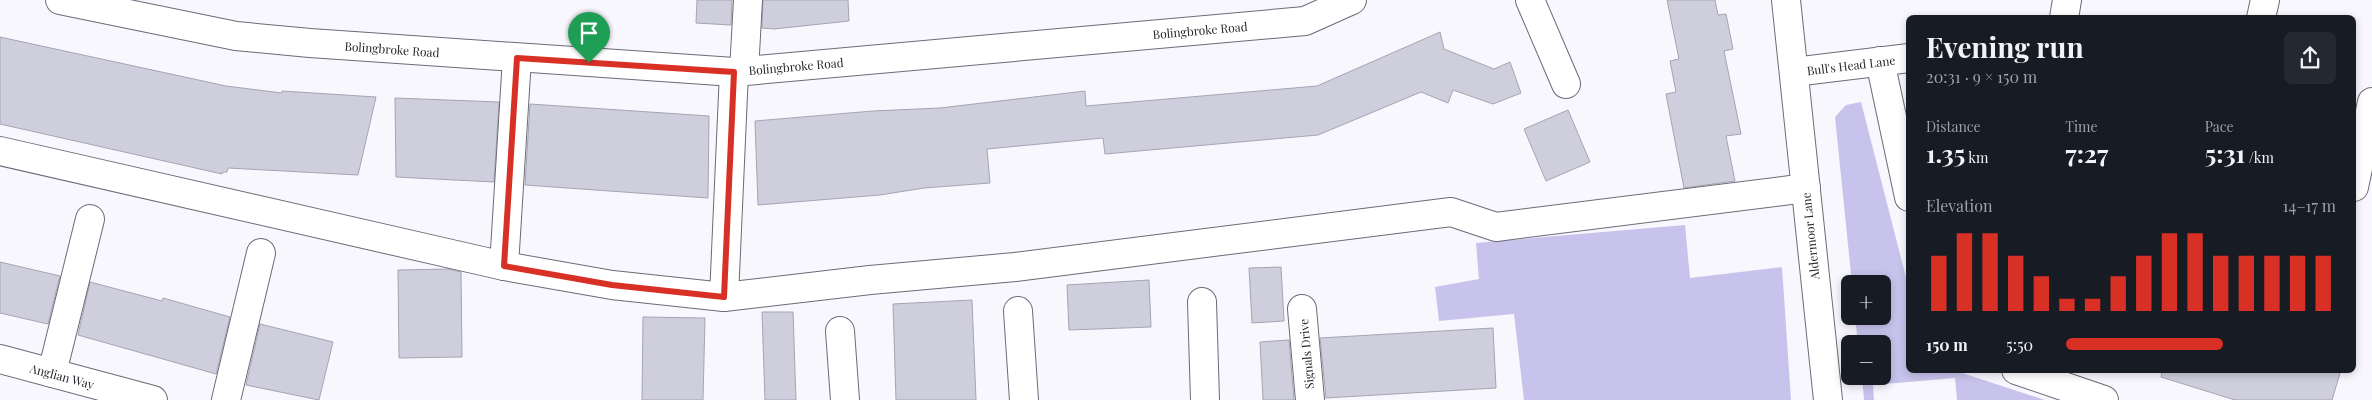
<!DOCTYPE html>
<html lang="en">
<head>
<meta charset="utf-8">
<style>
	:root { --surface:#171b24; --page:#242831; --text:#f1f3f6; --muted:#9ea1a6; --accent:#d93025 }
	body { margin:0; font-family:"Playfair Display",serif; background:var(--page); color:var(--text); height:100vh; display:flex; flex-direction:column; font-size:19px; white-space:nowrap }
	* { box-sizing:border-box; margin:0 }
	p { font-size:16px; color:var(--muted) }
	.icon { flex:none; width:28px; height:28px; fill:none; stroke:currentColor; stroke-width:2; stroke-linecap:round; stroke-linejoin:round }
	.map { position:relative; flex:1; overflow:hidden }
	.drawer { position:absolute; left:1906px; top:15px; width:450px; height:358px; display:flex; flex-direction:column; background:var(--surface); border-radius:8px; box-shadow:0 2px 8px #0003 }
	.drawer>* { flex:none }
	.tools { position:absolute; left:1841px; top:275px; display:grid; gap:10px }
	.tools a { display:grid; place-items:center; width:50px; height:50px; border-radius:8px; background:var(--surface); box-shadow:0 2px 8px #0003; font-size:25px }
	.pin { position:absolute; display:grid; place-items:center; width:42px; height:42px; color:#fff; margin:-51px -21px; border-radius:50% 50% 50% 0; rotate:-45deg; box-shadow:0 0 5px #0007 }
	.pin .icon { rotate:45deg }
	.round { display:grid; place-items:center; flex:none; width:52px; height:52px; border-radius:8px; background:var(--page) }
	.headline { display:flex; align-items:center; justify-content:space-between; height:85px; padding:0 20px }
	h1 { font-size:28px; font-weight:700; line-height:38px }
	.metrics { display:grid; grid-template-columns:repeat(3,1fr); gap:8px; height:85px; padding:5px 20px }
	.metrics div { display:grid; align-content:center }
	.metrics b { font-size:25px; font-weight:700 }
	.metrics small { font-size:14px; font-weight:400 }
	.metrics p { font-size:14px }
	.chart { height:140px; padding:10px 20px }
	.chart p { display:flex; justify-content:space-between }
	.chart svg { width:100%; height:90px; margin-top:5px; stroke:var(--accent); stroke-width:6 }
	ul { padding:0 20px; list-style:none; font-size:16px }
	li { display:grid; grid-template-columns:80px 60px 1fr; align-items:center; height:38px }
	li i { height:12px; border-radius:6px; background:var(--accent) }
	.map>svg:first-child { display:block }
	.green { fill:#c8c3ec }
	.building { fill:#cfcedd; stroke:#a5a4b3 }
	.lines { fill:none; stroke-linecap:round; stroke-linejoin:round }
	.minor-casing { stroke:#6c6a78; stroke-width:30 }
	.minor { stroke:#fff; stroke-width:28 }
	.route-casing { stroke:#fff; stroke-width:10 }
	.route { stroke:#d93025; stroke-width:6 }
	.labels { text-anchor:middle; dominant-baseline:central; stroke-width:5; stroke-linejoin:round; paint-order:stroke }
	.street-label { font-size:12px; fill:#28272d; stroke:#fff }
</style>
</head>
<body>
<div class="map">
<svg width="2372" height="400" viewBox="0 0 2372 400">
	<rect width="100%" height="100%" fill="#f8f7fe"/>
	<g class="green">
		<path d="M1861 102 1909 289V370H1953L2045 400H1957L1955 378 1873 385 1874 400H1864L1862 376H1882V344H1858L1855 316H1882V284H1852L1835 117 1846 105Z"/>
		<path d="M1685 225 1690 278 1782 267 1791 400H1524L1514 314 1439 321 1435 287 1479 279 1476 243Z"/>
	</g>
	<g class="building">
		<path d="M697 0H732L731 25 696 23Z"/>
		<path d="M763 0H848L849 21 774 29 762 28Z"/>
		<path d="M1667 0H1715L1718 15 1726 14 1733 49 1724 51 1741 134 1726 136 1735 181 1684 188 1666 94 1676 92 1670 61 1679 59Z"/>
		<path d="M1440 32 1444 49 1494 69 1510 62 1521 93 1493 104 1453 90 1448 103 1421 92 1318 135 1105 154 1103 138 987 149 990 183 924 188 880 195 758 205 755 121 873 111 940 108 1085 91 1086 106 1317 86Z"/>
		<path d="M0 37 226 86 282 93V91L376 97 358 175 228 168 227 172H223L222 174 0 124Z"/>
		<path d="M395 98 499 102 494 182 396 177Z"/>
		<path d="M530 104 709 116 708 198 525 185Z"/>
		<path d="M1568 110 1590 162 1546 181 1524 129Z"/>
		<path d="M0 262 60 276 48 324 0 313Z"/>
		<path d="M1281 267 1284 321 1252 323 1249 268Z"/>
		<path d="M449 269 461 272 462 357 399 358 398 270Z"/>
		<path d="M1149 280 1151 327 1069 330 1067 285Z"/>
		<path d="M90 282 162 301 163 298 230 317 216 374 78 335Z"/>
		<path d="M972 300 976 400H896L893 304Z"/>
		<path d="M762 312H793L796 400H765Z"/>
		<path d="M643 317 705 318 703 400H642Z"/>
		<path d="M260 324 333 342 319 400 246 385Z"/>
		<path d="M1493 328 1496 388 1326 398 1320 338Z"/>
		<path d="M1289 340 1294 400H1263L1260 342Z"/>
		<path d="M2162 370H2341L2332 400H2235L2161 377Z"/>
	</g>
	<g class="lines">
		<g class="minor-casing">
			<g id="minor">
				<path d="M60 0 236 36 310 43 734 72 1305 21 1352 0"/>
				<path d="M1530 0 1566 84"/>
				<path d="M1786 0 1828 400"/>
				<path d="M2064 18 2067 0"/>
				<path d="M2261 18 2265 0"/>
				<path d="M1880 61 1909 197"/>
				<path d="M744 71 748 0"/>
				<path d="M1794 72 1909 58"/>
				<path d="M0 151 504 266 517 58"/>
				<path d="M2354 187 2372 102"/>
				<path d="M504 266 612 285 724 297 734 72"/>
				<path d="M724 297 870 280 1015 267 1451 212 1496 227 1806 188"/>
				<path d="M1202 302 1205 400"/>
				<path d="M1302 309 1310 400"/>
				<path d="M1018 311 1024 400"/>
				<path d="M840 331 845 400"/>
				<path d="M0 359 153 400"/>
				<path d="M2016 370 2104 400"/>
				<path d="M52 373 90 219"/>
				<path d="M226 400 261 253"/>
			</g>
		</g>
		<use href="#minor" class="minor"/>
	</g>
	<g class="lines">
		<g class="route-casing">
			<path id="route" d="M517 58 734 72 724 297 612 285 504 266Z"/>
		</g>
		<use href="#route" class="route"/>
	</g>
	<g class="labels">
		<g class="street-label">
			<text transform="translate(1200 30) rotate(-5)">Bolingbroke Road</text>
			<text transform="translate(392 49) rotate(4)">Bolingbroke Road</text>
			<text transform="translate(1851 65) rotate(-7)">Bull's Head Lane</text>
			<text transform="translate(796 66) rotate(-5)">Bolingbroke Road</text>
			<text transform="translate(1810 236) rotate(-96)">Aldermoor Lane</text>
			<text transform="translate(1306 354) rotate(-95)">Signals Drive</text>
			<text transform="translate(62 376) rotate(15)">Anglian Way</text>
		</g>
	</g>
</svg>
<div class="tools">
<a>+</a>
<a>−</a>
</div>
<div class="pin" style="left:589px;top:63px;background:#1e9e55"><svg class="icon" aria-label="arrive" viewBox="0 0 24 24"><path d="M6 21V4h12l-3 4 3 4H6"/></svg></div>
<section class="drawer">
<div class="headline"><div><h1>Evening run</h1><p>20:31 · 9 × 150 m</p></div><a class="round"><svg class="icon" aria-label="share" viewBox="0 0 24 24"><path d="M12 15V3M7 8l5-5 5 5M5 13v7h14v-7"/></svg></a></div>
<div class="metrics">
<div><p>Distance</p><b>1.35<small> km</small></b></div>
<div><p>Time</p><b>7:27</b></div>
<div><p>Pace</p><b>5:31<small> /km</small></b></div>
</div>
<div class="chart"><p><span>Elevation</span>14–17 m</p>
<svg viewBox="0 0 160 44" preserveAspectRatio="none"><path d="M5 44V17M15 44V6M25 44V6M35 44V17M45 44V27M55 44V38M65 44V38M75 44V27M85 44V17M95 44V6M105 44V6M115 44V17M125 44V17M135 44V17M145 44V17M155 44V17"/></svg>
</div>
<ul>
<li><b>150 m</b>5:50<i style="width:58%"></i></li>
</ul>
</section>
</div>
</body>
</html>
